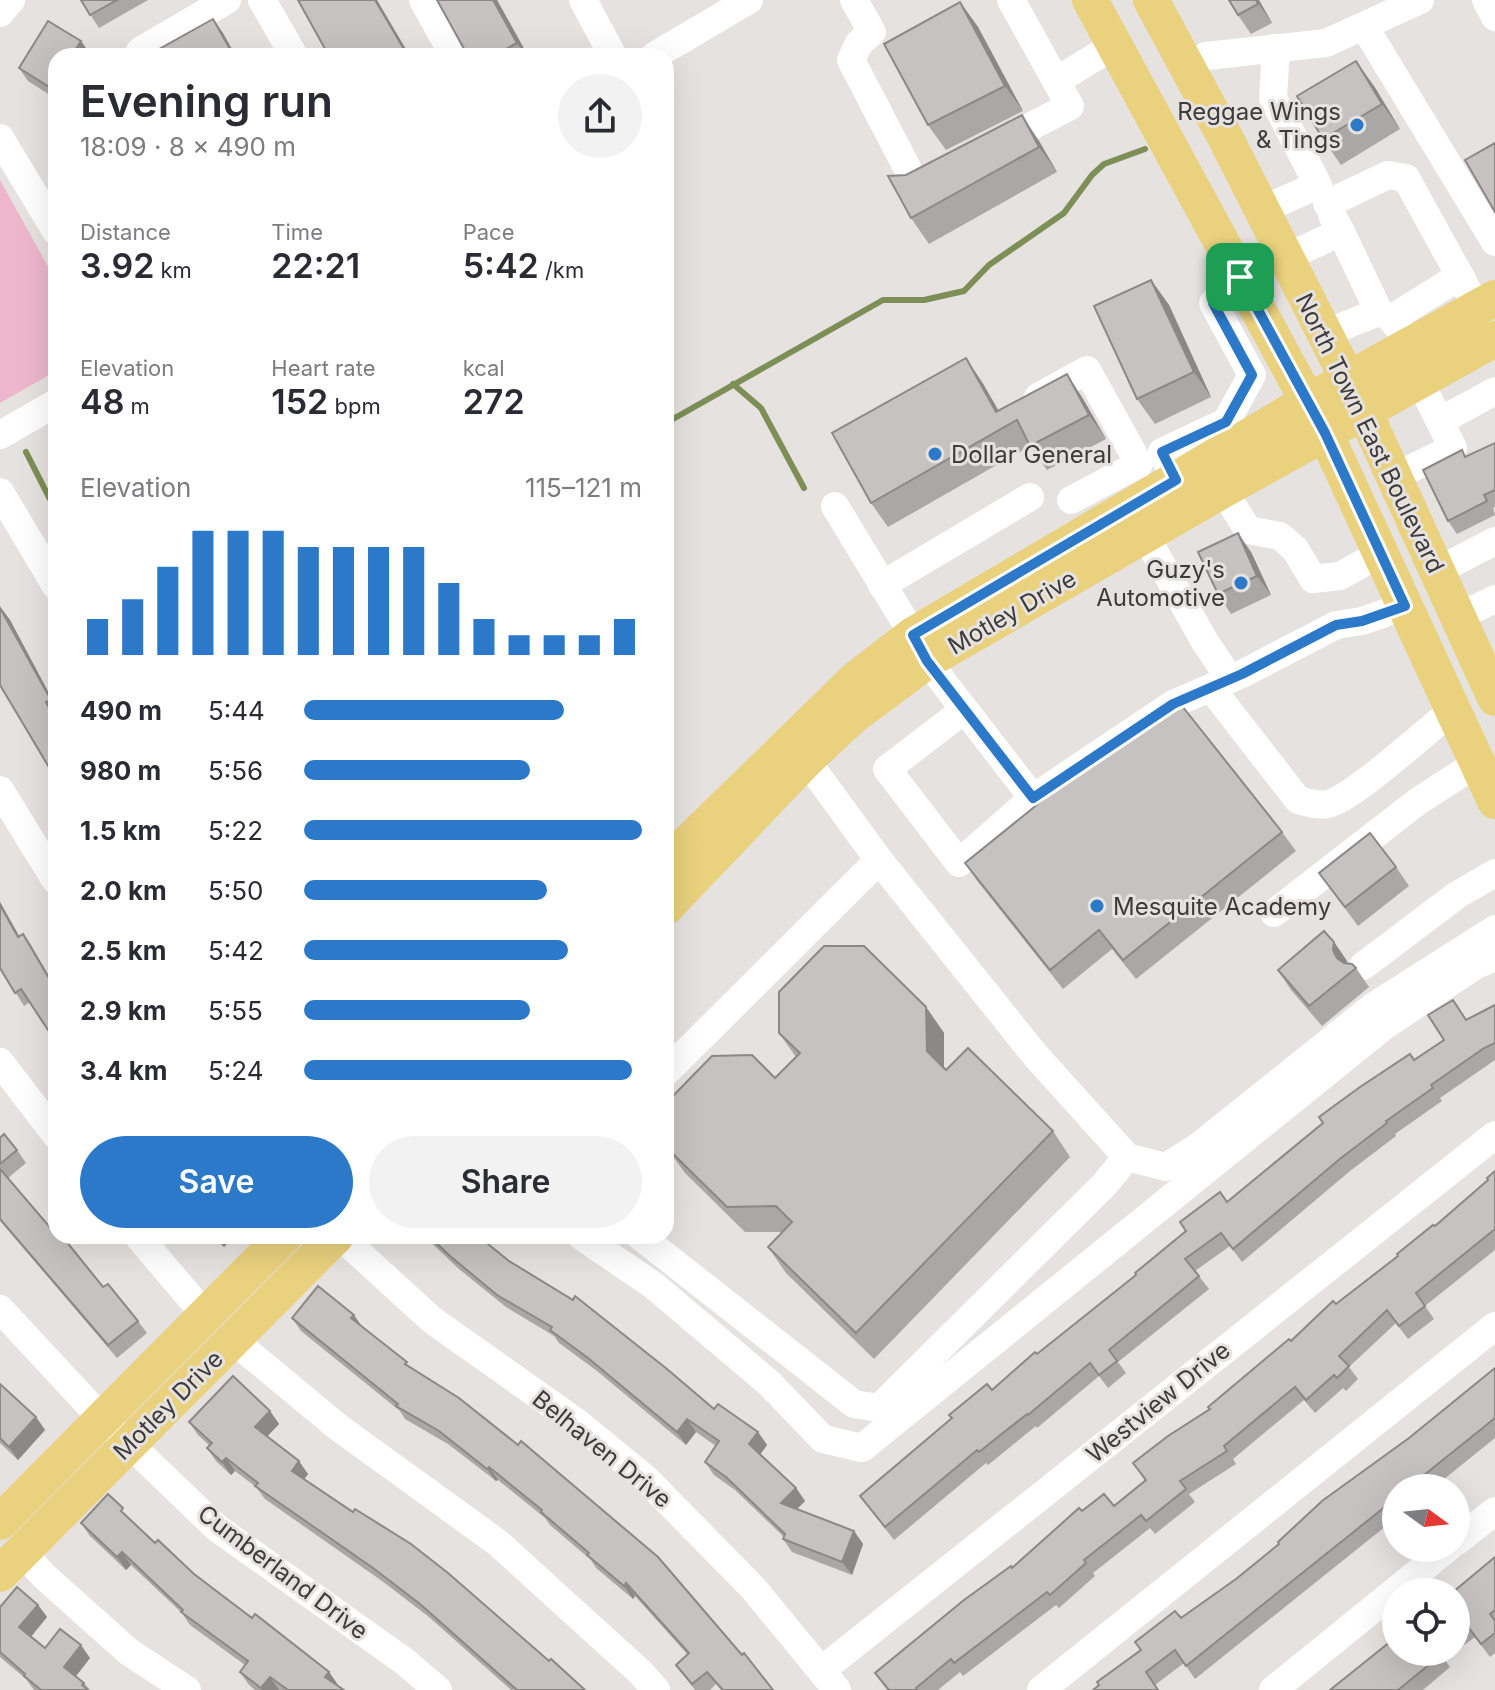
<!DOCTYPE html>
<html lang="en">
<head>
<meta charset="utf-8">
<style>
	:root { --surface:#fff; --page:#f2f2f3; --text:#2b2b33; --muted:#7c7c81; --accent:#2b79c8 }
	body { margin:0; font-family:Inter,sans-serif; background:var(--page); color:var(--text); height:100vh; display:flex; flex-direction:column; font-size:30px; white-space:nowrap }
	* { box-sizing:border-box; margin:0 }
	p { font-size:26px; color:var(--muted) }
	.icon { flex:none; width:44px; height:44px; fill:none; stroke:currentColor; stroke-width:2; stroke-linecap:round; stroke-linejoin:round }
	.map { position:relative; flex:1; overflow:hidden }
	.drawer { position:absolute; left:48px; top:48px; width:626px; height:1196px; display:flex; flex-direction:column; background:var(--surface); border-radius:24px; box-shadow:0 8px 32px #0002 }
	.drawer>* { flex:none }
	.needle { width:52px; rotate:105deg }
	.buttons { position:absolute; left:1382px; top:1474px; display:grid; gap:16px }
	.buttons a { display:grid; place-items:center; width:88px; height:88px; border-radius:50%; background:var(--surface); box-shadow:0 8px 32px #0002; font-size:40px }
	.pin { position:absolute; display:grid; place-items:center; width:68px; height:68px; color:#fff; margin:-34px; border-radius:16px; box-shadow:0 4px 12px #0006 }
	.round { display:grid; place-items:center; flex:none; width:84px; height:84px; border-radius:42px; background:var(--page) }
	.headline { display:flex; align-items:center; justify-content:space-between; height:136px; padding:0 32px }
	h1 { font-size:44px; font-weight:600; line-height:60px }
	.stats { display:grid; grid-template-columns:repeat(3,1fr); gap:12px; height:136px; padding:8px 32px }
	.stats div { display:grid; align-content:center }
	.stats b { font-size:34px; font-weight:600 }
	.stats small { font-size:22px; font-weight:400 }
	.stats p { font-size:22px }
	.chart { height:224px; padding:16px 32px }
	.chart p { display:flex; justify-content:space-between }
	.chart svg { width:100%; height:144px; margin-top:8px; stroke:var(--accent); stroke-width:6 }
	.primary-button { display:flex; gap:16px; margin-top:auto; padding:16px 32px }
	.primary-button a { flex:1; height:92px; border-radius:48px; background:var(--accent); color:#fff; font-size:32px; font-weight:600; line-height:92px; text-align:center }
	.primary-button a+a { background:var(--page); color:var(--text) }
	ul { padding:0 32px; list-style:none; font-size:26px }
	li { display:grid; grid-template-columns:128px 96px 1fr; align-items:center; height:60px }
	li i { height:20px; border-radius:10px; background:var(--accent) }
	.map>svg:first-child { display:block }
	.green { fill:#edb6cd }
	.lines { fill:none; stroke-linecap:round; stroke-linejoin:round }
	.stream { stroke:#7d8f56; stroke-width:6 }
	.minor { stroke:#fff; stroke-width:28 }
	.major { stroke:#e9d17d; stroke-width:36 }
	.wall { fill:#aaa7a7 }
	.shaded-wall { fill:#8b8888 }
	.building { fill:#c6c2c2; stroke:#8b8888; stroke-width:2 }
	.route-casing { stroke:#fff; stroke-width:16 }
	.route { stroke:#2b79c8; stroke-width:10 }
	.poi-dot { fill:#2b79c8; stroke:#e6e2e0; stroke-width:3 }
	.labels { text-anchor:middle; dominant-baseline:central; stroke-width:6; stroke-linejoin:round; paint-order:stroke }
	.poi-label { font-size:24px; fill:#3d3c3b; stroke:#e6e2e0; text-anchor:end }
	.street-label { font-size:24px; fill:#3d3c3b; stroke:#e6e2e0 }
</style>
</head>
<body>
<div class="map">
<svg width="1495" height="1690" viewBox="0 0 1495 1690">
	<rect width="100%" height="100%" fill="#e6e2e0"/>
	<path class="green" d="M0 180 56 281V371L0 403Z"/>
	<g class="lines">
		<g class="stream">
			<path d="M733 384 761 408 804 488"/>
			<path d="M666 423 883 300H924L964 291 989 265 1064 213 1092 175 1104 164 1145 149"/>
			<path d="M26 452 56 511"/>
		</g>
		<g class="minor">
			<path d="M262 0 294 56"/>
			<path d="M423 0 454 56"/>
			<path d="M583 0 613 56"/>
			<path d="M854 0 872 32 859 43 851 60 916 185 939 174"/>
			<path d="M1011 0 1056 81 1115 45"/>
			<path d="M1486 0 1495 17"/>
			<path d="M0 13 11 0"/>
			<path d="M1364 26 1495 242"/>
			<path d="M138 56 140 51 227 0"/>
			<path d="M654 56 749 0"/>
			<path d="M1187 67 1206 56 1326 43 1420 0"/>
			<path d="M0 138 56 231"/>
			<path d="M997 144 1070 106 1056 81"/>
			<path d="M1327 204 1388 175 1406 178 1460 276"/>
			<path d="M1262 210 1318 185 1273 98 1276 48"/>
			<path d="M1285 258 1341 232 1332 215"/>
			<path d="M1323 334 1379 312 1341 232"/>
			<path d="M1412 344 1391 319 1460 276 1469 293"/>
			<path d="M1038 397 1087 370 1139 464 1071 500"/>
			<path d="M1440 421 1495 391"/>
			<path d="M0 435 56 403"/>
			<path d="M1394 477 1453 448 1419 380"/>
			<path d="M1176 480 1162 452 1226 422 1252 375 1213 303 1240 277"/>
			<path d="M1223 490 1248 530 1280 536 1295 549 1313 579 1340 576 1381 553"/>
			<path d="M0 492 56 586"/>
			<path d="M835 506 913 635"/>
			<path d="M1145 535 1205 642 1230 679"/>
			<path d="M1437 571 1495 541"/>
			<path d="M882 585 1030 497"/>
			<path d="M1458 617 1495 599"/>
			<path d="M927 661 1033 798 1173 704 1242 674 1336 625 1362 621 1405 606"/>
			<path d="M1211 688 1298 800C1308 803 1317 806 1328 804 1355 797 1427 730 1453 710"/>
			<path d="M964 710 887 769 959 863 1033 798"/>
			<path d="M0 790 56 881"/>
			<path d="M1274 913 1417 802 1477 763"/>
			<path d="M1363 966 1457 895 1495 873"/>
			<path d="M0 1062 56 1135"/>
			<path d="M666 1072 879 860"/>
			<path d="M1127 1157 1166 1167 1199 1146 1374 1006 1495 929"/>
			<path d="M138 1236 205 1315"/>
			<path d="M340 1236 432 1320 579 1424 646 1479 753 1588 837 1690"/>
			<path d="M581 1236 653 1285 769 1383 823 1439 862 1448 1384 1026 1476 965 1495 957"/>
			<path d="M640 1236 854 1404 879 1408 1104 1185 1127 1157 1035 1055 879 860 806 760"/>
			<path d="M0 1309 93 1409 217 1528 404 1661 438 1690"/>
			<path d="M233 1340 338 1427 498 1543 640 1672 656 1690"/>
			<path d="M1456 1542 1495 1511"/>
			<path d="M22 1552 45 1577 129 1652 187 1690"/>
			<path d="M822 1670 1495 1135"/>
			<path d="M1041 1690 1495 1326"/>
			<path d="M1273 1690 1448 1548"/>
		</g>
		<g class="major">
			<path d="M1090 0 1325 433 1495 801"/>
			<path d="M1151 0 1226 139 1364 411 1495 698"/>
			<path d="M666 864 857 678 913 635 1307 402 1495 298"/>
			<path d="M666 907 806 760 853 716 927 661 1223 490 1495 339"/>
			<path d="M0 1522 284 1236"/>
			<path d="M0 1574 336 1236"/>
		</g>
	</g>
	<g class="wall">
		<path d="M81 0H148L99 28Z"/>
		<path d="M437 0H497L528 56H468Z"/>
		<path d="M1259 0 1272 23 1251 34 1238 15Z"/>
		<path d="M960 2 978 27 1023 111 946 150 928 125Z"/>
		<path d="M48 21 81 41 90 54 88 56H56V99L28 81 19 68Z"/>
		<path d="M1374 86 1400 129 1341 165 1323 139Z"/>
		<path d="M1039 141 1057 172 929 244 911 218 906 175Z"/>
		<path d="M1151 280 1169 305 1211 397 1155 424 1137 399Z"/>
		<path d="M1067 374 1083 399 1106 439 1047 470 1030 446 888 527 871 503 982 382 999 411Z"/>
		<path d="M1495 443V507L1493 508 1495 515 1457 534 1448 521 1466 456Z"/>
		<path d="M1251 552 1271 595 1231 614 1218 594Z"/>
		<path d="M1 608 10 620 56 706V714L55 715 56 718V779Z"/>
		<path d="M1282 832 1296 851 1136 979 1112 949 1063 989 978 882 965 863Z"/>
		<path d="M1396 867 1409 886 1358 926 1319 873Z"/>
		<path d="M0 902 19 936 23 934 32 947 30 1002 24 1006 0 968Z"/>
		<path d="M1334 942 1347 961V963L1356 968 1369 987 1322 1026 1291 990 1278 970Z"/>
		<path d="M1495 1005V1060L1440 1098 1442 1101 1395 1134 1396 1136 1350 1171 1242 1262 1230 1246 1195 1271 1209 1289 1118 1362 1126 1373 1108 1388 1099 1376 1037 1428 1036 1426 988 1465 986 1463 894 1540 860 1496 1227 1202 1414 1060 1444 1040 1466 1019Z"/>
		<path d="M926 1007 944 1033V1068L1053 1131 1070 1157 874 1359 786 1273 768 1247 783 1232H745L685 1173 667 1148 775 1078 796 1057 779 1033Z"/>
		<path d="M0 1138 17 1150 26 1163 8 1178 103 1287 138 1321 147 1333 117 1358 0 1221Z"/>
		<path d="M1495 1171V1250L1425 1306 1434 1319 1408 1339 1396 1323 1349 1367 1358 1379 1346 1391 1343 1388 1315 1413 1304 1400 1233 1459 1236 1464 1189 1494 1195 1502 1155 1534 1150 1528 1093 1573 1095 1576 1059 1608 1056 1605 963 1676 960 1672 938 1690H887L875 1673 1012 1568 1082 1511 1114 1506 1145 1481 1133 1463 1210 1409 1336 1304 1435 1226 1488 1180Z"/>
		<path d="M211 1236H234L224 1247Z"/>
		<path d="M424 1236H478L509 1261 714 1409 758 1432 767 1445 760 1455 796 1488 805 1501 797 1509 854 1531 863 1544 852 1575 792 1552 783 1539 784 1537 735 1490 714 1475 705 1462 716 1446 696 1432 686 1445 597 1371 559 1343 554 1336 506 1307 459 1269Z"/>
		<path d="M292 1318 363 1327 410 1367 773 1690H721L716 1684 710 1690H695L676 1665 688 1655 635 1596 633 1599 596 1568 591 1560 550 1525 545 1518 498 1480 496 1481 448 1444 405 1419 400 1411 301 1331Z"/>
		<path d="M1495 1368V1438L1433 1488H1396V1518L1195 1679 1184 1663 1155 1685H1099L1140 1650 1181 1618 1236 1579Z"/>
		<path d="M0 1384 36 1417 45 1430 18 1460 0 1443Z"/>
		<path d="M270 1411 279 1424 267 1436 308 1474 304 1479 549 1661 585 1690H511L429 1617 382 1581 265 1499 256 1487 235 1471 231 1475 216 1461 207 1448 210 1446 198 1435 189 1422Z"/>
		<path d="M132 1521 155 1543 194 1574 252 1618 329 1672 338 1685 344 1690H255L249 1685 240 1672 245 1665 190 1625 182 1613 131 1565 126 1570 90 1536 81 1523Z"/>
		<path d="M1495 1557V1653L1490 1657 1475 1637 1456 1651V1592Z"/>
		<path d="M38 1605 47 1617 31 1637 45 1648 90 1658 76 1676 84 1683 90 1690H34L26 1679 0 1657V1607Z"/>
		<path d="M1396 1652H1455L1445 1660 1450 1667 1423 1690H1330Z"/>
	</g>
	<g class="shaded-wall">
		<path d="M375 0H377L410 56H408Z"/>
		<path d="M493 0H497L528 56H526L517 43Z"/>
		<path d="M1256 0H1259L1272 23Z"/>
		<path d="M960 2 978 27 1023 111 1005 86Z"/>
		<path d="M213 19 223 33 236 56H234Z"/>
		<path d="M81 41 90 54 88 56H71Z"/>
		<path d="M1356 61 1374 86 1400 129 1382 104Z"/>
		<path d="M56 80V95L51 88Z"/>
		<path d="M1022 115 1039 141 1057 172 1039 147Z"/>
		<path d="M1151 280 1169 305 1211 397 1194 372Z"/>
		<path d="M966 358 982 382 1007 426 996 412Z"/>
		<path d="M1067 374 1083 399 1106 439 1089 415Z"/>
		<path d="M1238 533 1251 552 1271 595 1257 576Z"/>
		<path d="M1 608 10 620 56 707 51 700Z"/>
		<path d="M0 902 27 950 18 937 0 905Z"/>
		<path d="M23 934 32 947 56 989Z"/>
		<path d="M1334 942 1347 961 1346 969 1350 977 1337 958 1333 950Z"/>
		<path d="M926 1007 944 1033V1076L927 1051Z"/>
		<path d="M216 1236H234L224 1247Z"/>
		<path d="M354 1315 363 1328 351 1318Z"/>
		<path d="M270 1411 279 1424 264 1440 255 1427Z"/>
		<path d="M36 1417 45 1430 18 1460 9 1447Z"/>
		<path d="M687 1419 696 1432 686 1445 677 1432Z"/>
		<path d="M758 1432 767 1445 758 1457 749 1444Z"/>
		<path d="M226 1458 235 1471 231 1475 222 1462Z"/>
		<path d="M299 1461 308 1474 301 1484 292 1471Z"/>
		<path d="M489 1467 498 1480 496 1481 487 1469Z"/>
		<path d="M796 1488 805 1501 790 1516 781 1503Z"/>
		<path d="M854 1531 863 1544 852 1575 842 1562Z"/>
		<path d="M122 1552 131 1565 126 1570 117 1557Z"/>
		<path d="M626 1583 635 1596 633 1599 624 1586Z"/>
		<path d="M38 1605 47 1617 28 1640 19 1627Z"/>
		<path d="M81 1645 90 1658 73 1680 64 1667Z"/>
		<path d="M329 1672 338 1685 334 1689 325 1677Z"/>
		<path d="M270 1677 279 1690H262L261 1688Z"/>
	</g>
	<g class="building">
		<path d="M81 0H117L90 15Z"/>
		<path d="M298 0H375L408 56H329Z"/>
		<path d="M437 0H493L517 43 493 56H468Z"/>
		<path d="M1229 0H1256L1258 4 1238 15Z"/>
		<path d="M960 2 1005 86 928 125 884 44Z"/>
		<path d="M213 19 234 56H156L154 52Z"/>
		<path d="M48 21 81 41 71 56H56V80L51 88 19 68Z"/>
		<path d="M1356 61 1382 104 1323 139 1297 96Z"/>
		<path d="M1022 115 1039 147 911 218 888 176 906 175Z"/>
		<path d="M1495 143V212L1465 160Z"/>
		<path d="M1151 280 1194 372 1137 399 1094 306Z"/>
		<path d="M966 358 996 412 1067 374 1089 415 1030 446 1017 420 871 503 832 433Z"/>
		<path d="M1495 443V490L1484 495 1487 501 1448 521 1423 470 1462 450 1465 457Z"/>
		<path d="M1238 533 1257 576 1218 594 1198 552Z"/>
		<path d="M0 608 51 700 46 702 56 721V779L0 685Z"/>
		<path d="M1175 697 1282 832 1123 960 1099 930 1050 970 965 863 1164 702Z"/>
		<path d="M1370 833 1396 867 1345 907 1319 873Z"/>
		<path d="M0 905 18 937 23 934 52 983 55 981 56 983V1042L21 989 15 993 0 968Z"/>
		<path d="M1324 931 1334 942 1333 950 1337 958 1344 963 1352 964 1356 968 1309 1006 1278 970Z"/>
		<path d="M824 946H864L926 1007 927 1051 946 1070 968 1048 1053 1131 856 1333 768 1247 792 1222 776 1206 727 1207 667 1148V1102L712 1056 752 1055 775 1078 800 1053 779 1033V992Z"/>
		<path d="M1453 1000 1466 1020 1495 1005V1043L1484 1048 1431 1085 1433 1088 1386 1121 1387 1123 1341 1158 1233 1249 1221 1233 1185 1259 1199 1276 1109 1350 1117 1361 1099 1375 1090 1363 1028 1415 1027 1414 979 1452 977 1450 885 1527 860 1496 952 1418 949 1415 987 1384 992 1390 1035 1352 1037 1354 1136 1275 1135 1273 1186 1231 1180 1222 1220 1192 1227 1202 1323 1123 1319 1117 1360 1087 1410 1054 1414 1060 1444 1040 1428 1015Z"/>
		<path d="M4 1134 17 1150 0 1164V1138Z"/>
		<path d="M0 1169 53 1231 56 1229V1236H62L103 1287 108 1284 138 1321 108 1345 0 1219Z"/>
		<path d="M1495 1171V1229L1416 1293 1425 1306 1399 1326 1387 1310 1339 1356 1349 1366 1337 1378 1334 1375 1306 1400 1295 1387 1224 1446 1227 1451 1180 1481 1186 1489 1146 1521 1141 1515 1084 1560 1086 1563 1050 1595 1047 1592 954 1663 951 1659 916 1688 917 1690H889L875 1673 964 1600 1011 1566 1012 1568 1079 1508 1082 1511 1104 1494 1114 1506 1146 1480 1133 1463 1168 1436 1210 1409 1208 1407 1289 1339 1291 1341 1333 1301 1336 1304 1398 1256 1397 1254 1433 1225 1435 1226 1488 1180 1487 1178Z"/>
		<path d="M429 1236H478L509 1261 573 1300 575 1296 667 1369 714 1409 718 1404 758 1432 749 1444 796 1488 781 1503 854 1531 842 1562 783 1539 785 1534 726 1477 705 1462 719 1441 687 1419 677 1432 588 1358 550 1330 552 1327 497 1295 450 1256Z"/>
		<path d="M318 1286 354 1315 351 1318 407 1362 405 1364 459 1398 518 1445 521 1441 658 1557 742 1655 744 1653 773 1690H723L707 1672 692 1684 676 1665 689 1653 626 1583 624 1586 587 1555 589 1553 541 1512 542 1510 489 1467 487 1469 439 1431 396 1406 398 1404 292 1318Z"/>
		<path d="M1495 1368V1418L1408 1488H1396V1498L1186 1666 1175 1650 1146 1672 1158 1690H1093L1099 1685 1097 1682 1141 1650 1135 1642 1175 1611 1181 1618 1236 1579 1279 1544 1278 1542 1322 1501 1409 1438Z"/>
		<path d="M233 1376 270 1411 255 1427 299 1461 292 1471 353 1512 355 1509 411 1544 448 1573 549 1661 551 1659 585 1690H517L420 1604 373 1568 255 1486 258 1483 226 1458 222 1462 207 1448 212 1443 189 1422Z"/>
		<path d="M0 1384 36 1417 9 1447 0 1438Z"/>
		<path d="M108 1494 123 1508 121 1511 155 1543 158 1540 194 1574 252 1618 255 1614 329 1672 325 1677 344 1690H288L270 1677 261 1688 240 1672 248 1661 181 1612 183 1610 122 1552 117 1557 81 1523Z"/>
		<path d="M1495 1557V1610L1490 1614 1495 1621V1633L1481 1644 1466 1624 1456 1632V1592H1453Z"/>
		<path d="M17 1587 38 1605 19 1627 45 1648 60 1629 81 1645 64 1667 84 1683 82 1685 88 1690H41L24 1676 25 1674 0 1652V1607Z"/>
		<path d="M1396 1637V1652H1439L1441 1655 1398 1690H1330Z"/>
	</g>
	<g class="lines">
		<g class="route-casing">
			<path id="route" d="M1240 277 1325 433 1405 606 1362 621 1336 625 1242 674 1173 704 1033 798 927 661 913 635 1176 480 1162 452 1226 422 1252 375 1213 303Z"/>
		</g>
		<use href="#route" class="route"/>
	</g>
	<g class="poi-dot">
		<circle cx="1357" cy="125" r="8"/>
		<circle cx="935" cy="454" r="8"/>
		<circle cx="1241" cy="583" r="8"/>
		<circle cx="1097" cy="906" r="8"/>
	</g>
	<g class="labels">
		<g class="poi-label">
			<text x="1341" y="111">Reggae Wings<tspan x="1341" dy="28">&amp; Tings</tspan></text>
			<text x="951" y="454" text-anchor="start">Dollar General</text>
			<text x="1225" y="569">Guzy's<tspan x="1225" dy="28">Automotive</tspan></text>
			<text x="1113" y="906" text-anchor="start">Mesquite Academy</text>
		</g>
		<g class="street-label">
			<text transform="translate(1370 433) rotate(64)">North Town East Boulevard</text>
			<text transform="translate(1012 612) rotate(-30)">Motley Drive</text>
			<text transform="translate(1158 1402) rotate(-39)">Westview Drive</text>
			<text transform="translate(168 1405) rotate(-45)">Motley Drive</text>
			<text transform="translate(602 1449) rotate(39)">Belhaven Drive</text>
			<text transform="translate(283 1572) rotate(37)">Cumberland Drive</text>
		</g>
	</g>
</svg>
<div class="buttons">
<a><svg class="needle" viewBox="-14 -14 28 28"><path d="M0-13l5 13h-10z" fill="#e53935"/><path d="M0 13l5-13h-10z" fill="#7c7c81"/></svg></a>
<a><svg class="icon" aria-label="locate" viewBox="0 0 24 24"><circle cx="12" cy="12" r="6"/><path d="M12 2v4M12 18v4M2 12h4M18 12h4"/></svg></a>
</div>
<div class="pin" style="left:1240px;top:277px;background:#1e9e55"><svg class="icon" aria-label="arrive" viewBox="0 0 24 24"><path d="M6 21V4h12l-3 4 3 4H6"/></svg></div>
<section class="drawer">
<div class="headline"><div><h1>Evening run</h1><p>18:09 · 8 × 490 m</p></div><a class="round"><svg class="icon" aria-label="share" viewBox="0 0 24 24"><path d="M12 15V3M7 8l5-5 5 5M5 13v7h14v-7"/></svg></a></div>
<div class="stats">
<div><p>Distance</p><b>3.92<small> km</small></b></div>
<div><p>Time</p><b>22:21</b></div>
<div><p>Pace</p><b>5:42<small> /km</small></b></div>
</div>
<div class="stats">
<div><p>Elevation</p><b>48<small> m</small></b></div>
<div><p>Heart rate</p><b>152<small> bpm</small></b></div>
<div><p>kcal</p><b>272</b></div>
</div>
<div class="chart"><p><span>Elevation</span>115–121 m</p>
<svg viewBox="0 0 160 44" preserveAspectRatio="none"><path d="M5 44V33M15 44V27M25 44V17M35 44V6M45 44V6M55 44V6M65 44V11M75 44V11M85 44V11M95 44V11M105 44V22M115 44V33M125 44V38M135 44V38M145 44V38M155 44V33"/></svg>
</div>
<ul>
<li><b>490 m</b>5:44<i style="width:77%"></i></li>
<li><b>980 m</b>5:56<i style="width:67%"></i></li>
<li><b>1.5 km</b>5:22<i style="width:100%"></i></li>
<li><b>2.0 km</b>5:50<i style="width:72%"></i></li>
<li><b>2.5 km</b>5:42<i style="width:78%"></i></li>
<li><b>2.9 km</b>5:55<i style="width:67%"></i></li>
<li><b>3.4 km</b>5:24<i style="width:97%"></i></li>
</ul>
<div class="primary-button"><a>Save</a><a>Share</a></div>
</section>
</div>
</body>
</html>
